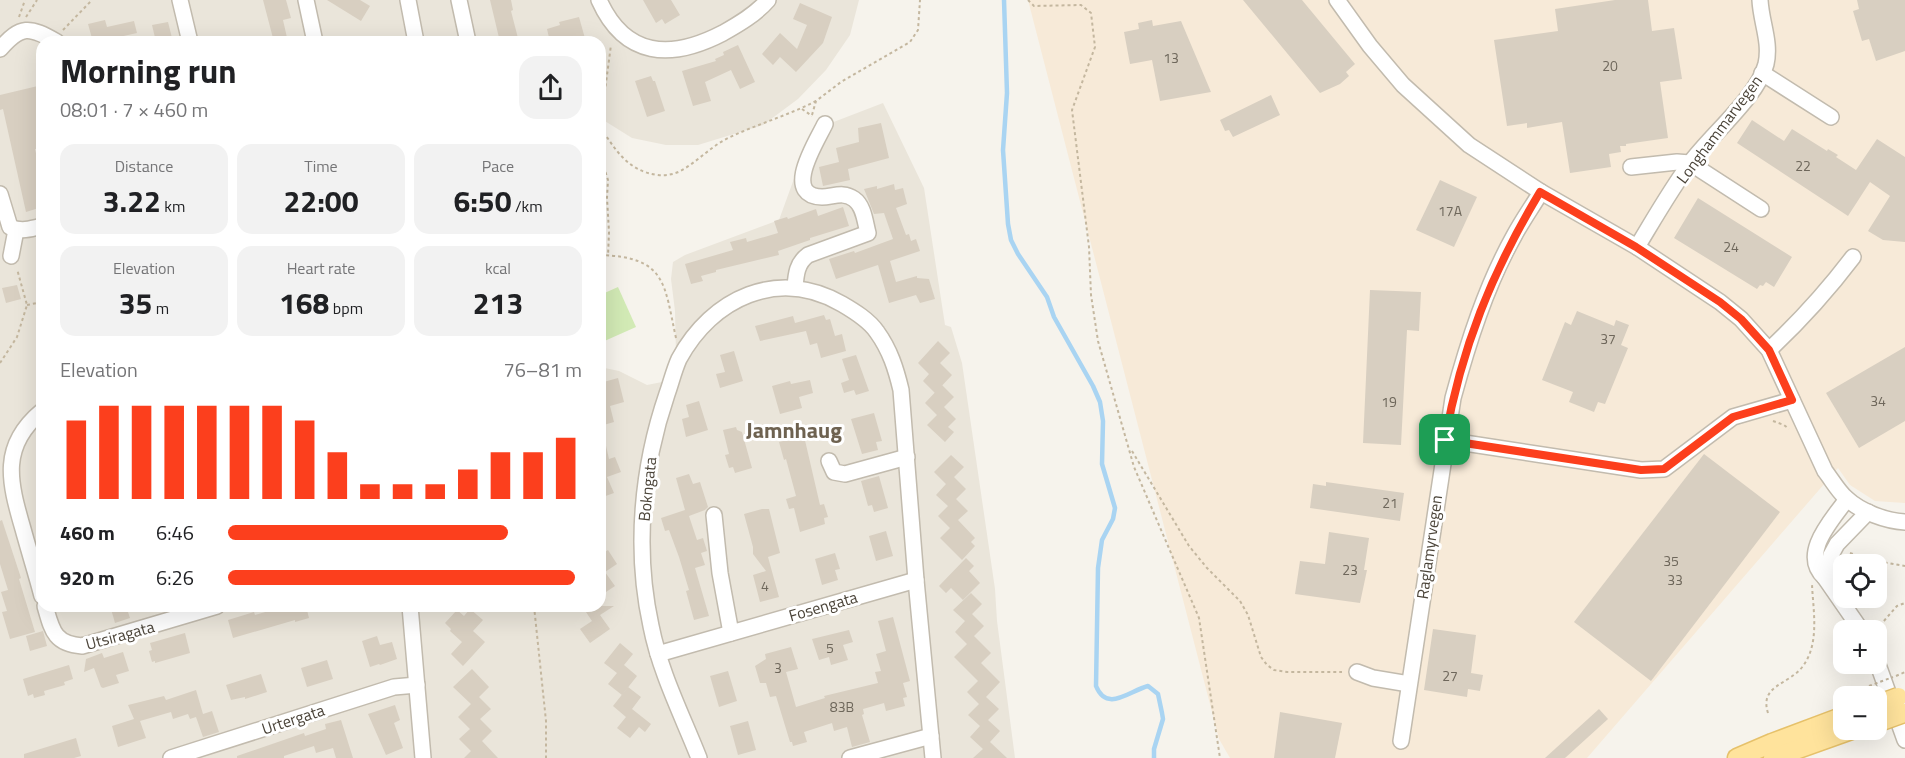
<!DOCTYPE html>
<html lang="en">
<head>
<meta charset="utf-8">
<style>
	:root { --surface:#fff; --page:#f2f2f2; --text:#202124; --muted:#757577; --accent:#fc3f1d }
	body { margin:0; font-family:"Titillium Web",sans-serif; background:var(--page); color:var(--text); height:100vh; display:flex; flex-direction:column; font-size:22px; white-space:nowrap }
	* { box-sizing:border-box; margin:0 }
	p { font-size:20px; color:var(--muted) }
	.icon { flex:none; width:33px; height:33px; fill:none; stroke:currentColor; stroke-width:2; stroke-linecap:round; stroke-linejoin:round }
	.map { position:relative; flex:1; overflow:hidden }
	.panel { position:absolute; left:36px; top:36px; width:570px; height:576px; display:flex; flex-direction:column; background:var(--surface); border-radius:18px; box-shadow:0 6px 24px #0002 }
	.panel>* { flex:none }
	.tools { position:absolute; left:1833px; top:554px; display:grid; gap:12px }
	.tools a { display:grid; place-items:center; width:54px; height:54px; border-radius:12px; background:var(--surface); box-shadow:0 6px 24px #0002; font-size:30px }
	.pin { position:absolute; display:grid; place-items:center; width:51px; height:51px; color:#fff; margin:-26px; border-radius:12px; box-shadow:0 3px 9px #0006 }
	.round { display:grid; place-items:center; flex:none; width:63px; height:63px; border-radius:18px; background:var(--page) }
	.overview { display:flex; align-items:center; justify-content:space-between; height:102px; padding:0 24px }
	h1 { font-size:33px; font-weight:700; line-height:45px }
	.figures { display:grid; grid-template-columns:repeat(3,1fr); gap:9px; height:102px; padding:6px 24px }
	.figures div { display:grid; align-content:center; border-radius:15px; background:var(--page); text-align:center }
	.figures b { font-size:30px; font-weight:700 }
	.figures small { font-size:16px; font-weight:400 }
	.figures p { font-size:16px }
	.chart { height:168px; padding:12px 24px }
	.chart p { display:flex; justify-content:space-between }
	.chart svg { width:100%; height:108px; margin-top:6px; stroke:var(--accent); stroke-width:6 }
	ul { padding:0 24px; list-style:none; font-size:20px }
	li { display:grid; grid-template-columns:96px 72px 1fr; align-items:center; height:45px }
	li i { height:15px; border-radius:8px; background:var(--accent) }
	.map>svg:first-child { display:block }
	.residential { fill:#eae5da }
	.commercial { fill:#f7ead8 }
	.green { fill:#d2eab5 }
	.lines { fill:none; stroke-linecap:round; stroke-linejoin:round }
	.stream { stroke:#a9d4f2; stroke-width:4.5 }
	.building { fill:#d8cfc1 }
	.minor-casing { stroke:#c2bbae; stroke-width:18 }
	.major-casing { stroke:#e6c16a; stroke-width:21 }
	.path { stroke:#c4b79f; stroke-width:2; stroke-dasharray:3 3; stroke-linecap:butt }
	.minor { stroke:#fff; stroke-width:15 }
	.major { stroke:#ffe39c; stroke-width:18 }
	.major-bridge-casing { stroke:#e6c16a; stroke-width:21; stroke-linecap:butt }
	.path-bridge { stroke:#c4b79f; stroke-width:2; stroke-dasharray:3 3; stroke-linecap:butt }
	.major-bridge { stroke:#ffe39c; stroke-width:18 }
	.route-casing { stroke:#fff; stroke-width:12 }
	.route { stroke:#fc3f1d; stroke-width:8 }
	.labels { text-anchor:middle; dominant-baseline:central; stroke-width:6; stroke-linejoin:round; paint-order:stroke }
	.number-label { font-size:14px; fill:#6e675b }
	.street-label { font-size:16px; fill:#4b4439; stroke:#fff }
	.district-label { font-size:22px; font-weight:bold; fill:#6e6250; stroke:#fff }
</style>
</head>
<body>
<div class="map">
<svg width="1905" height="758" viewBox="0 0 1905 758">
	<rect width="100%" height="100%" fill="#f6f3ec"/>
	<path class="residential" d="M0 0H859L850 35 826 70 798 99 763 125 698 145H666L632 138 600 118V42H42V606H600V367L619 371 647 385 662 382 676 355 675 311 671 279 673 262 685 255 779 220 799 165 831 123 883 103 924 188 945 325 951 327 962 363 995 589 997 621 1015 758H0Z"/>
	<path class="commercial" d="M1028 0H1905V503L1875 501 1850 485 1838 468 1587 758H1230L1219 739Z"/>
	<path class="green" d="M618 287 636 327 600 343V295Z"/>
	<g class="lines">
		<path class="stream" d="M1004 0 1007 93 1003 150 1008 224 1011 240 1018 254 1047 297 1054 317 1093 386 1100 402 1103 421 1102 464 1115 508 1113 519 1102 540 1098 568 1096 686C1107 713 1129 691 1148 686L1158 694 1162 713 1163 719 1154 749V758"/>
	</g>
	<g class="building">
		<path d="M263 0H286L291 18 283 20 288 42H274Z"/>
		<path d="M327 0H360L370 6 361 21Z"/>
		<path d="M490 0H511L513 10 511 11 519 42H500Z"/>
		<path d="M643 0H671L680 15 665 24 662 19 656 23Z"/>
		<path d="M1243 0H1302L1355 64 1346 72 1349 76 1340 84 1320 93Z"/>
		<path d="M1615 0H1648L1652 31 1674 28 1682 79 1660 82 1668 138 1626 144V146H1620L1621 152 1609 154 1611 167 1570 173 1562 122 1527 128V123L1507 126 1494 40 1558 31 1555 9Z"/>
		<path d="M1857 0H1905V51L1876 61 1869 39 1862 41 1853 11 1859 9Z"/>
		<path d="M800 3 832 17 823 43 796 72 780 57 773 65 762 54 780 33 797 49 807 25 793 19Z"/>
		<path d="M579 17 586 42H550L547 29 560 25 559 22Z"/>
		<path d="M105 20 107 27 134 21 137 33 110 39V42H93L88 24Z"/>
		<path d="M1152 20 1153 26 1181 21 1211 92 1160 101 1152 60 1130 64 1124 32 1139 29 1138 23Z"/>
		<path d="M168 22 173 42H156L152 25Z"/>
		<path d="M738 45 755 82 740 89 731 70 705 82 711 101 693 106 682 71 716 61 715 59 724 55 723 52Z"/>
		<path d="M651 76 653 81H655L665 111 647 117 635 81Z"/>
		<path d="M42 85V149H35L41 175 39 176 42 190 37 191 42 207 26 212 3 109 0 110V95Z"/>
		<path d="M1271 95 1280 115 1233 137 1229 130 1225 131 1220 120Z"/>
		<path d="M1752 120 1784 141 1792 129 1827 151 1828 149 1838 155 1836 157 1856 170 1877 139 1905 157V242L1883 240 1868 231 1890 196 1870 182 1848 216 1737 143Z"/>
		<path d="M881 123 889 158 848 169 850 180 823 186 819 167 839 162 836 148 859 142 858 128Z"/>
		<path d="M1440 180 1477 197 1454 247 1416 230Z"/>
		<path d="M894 184 895 190 903 188 907 204 896 208 906 235 909 234 911 241 916 239 920 251 890 261 896 282 917 276V278L929 279 935 299 920 303 916 295 889 303 878 265 836 279 829 259 854 251 855 253 893 239 884 213 874 214 864 189 877 186V189Z"/>
		<path d="M1698 198 1792 257 1774 287 1766 282 1763 286 1760 285 1757 289 1674 238Z"/>
		<path d="M843 207 849 226 810 238V240L778 251 779 255 716 270V272L701 276 703 281 691 284 685 264 733 250 730 242 746 238 747 242 778 233 774 221 787 217 788 219 816 209 818 216Z"/>
		<path d="M17 285 21 299 6 303 2 288Z"/>
		<path d="M1370 290 1421 292 1419 331 1407 330 1401 445 1363 443Z"/>
		<path d="M1577 311 1614 326 1616 320 1629 325 1621 345 1628 348 1605 404 1598 402 1594 412 1569 402 1573 392 1542 380 1565 322 1571 325Z"/>
		<path d="M824 315 826 320 830 319 835 336 842 334 846 351 821 358 817 343 810 345 806 331 760 341 755 326 793 316 795 323Z"/>
		<path d="M938 341 950 353 940 363 952 375 935 393 923 381 929 374 918 363Z"/>
		<path d="M1905 347V421L1859 448 1826 393Z"/>
		<path d="M734 351 743 381 720 388 716 374 725 372 720 355Z"/>
		<path d="M856 355 869 391 856 395 854 390 844 393 841 383 849 380 842 359Z"/>
		<path d="M618 378 624 402 610 406 614 422 600 426V383Z"/>
		<path d="M810 380 813 393 799 397 802 408 780 414 772 386 790 381 791 384Z"/>
		<path d="M942 385 954 397 938 413 944 407 956 419 948 427 954 432 945 442 927 425 937 415 925 403Z"/>
		<path d="M699 401 708 430 686 437 682 419 689 417 686 405Z"/>
		<path d="M874 413 882 441 876 442 878 450 862 454 851 419Z"/>
		<path d="M736 427 737 430 742 432 752 468 735 473 733 467 729 468 725 455 729 454 723 430Z"/>
		<path d="M804 436 820 505 824 504 828 517 824 518 825 524 800 532 794 508 789 509 786 499 796 496 786 459 784 460 779 442Z"/>
		<path d="M604 437 609 459 615 457 621 472 607 477 614 493 600 498V438Z"/>
		<path d="M1704 454 1780 512 1651 681 1574 622Z"/>
		<path d="M951 455 964 467 954 477 966 489 956 499 968 511 958 520 975 538 971 542 975 546 962 560 940 538 950 528 938 516 948 506 936 495 946 484 934 472Z"/>
		<path d="M689 474 693 484 700 482 708 507 705 510 689 516 697 540 703 538 707 551 701 553 705 565 695 568 709 616 694 620 686 591 689 590 679 557 669 530 665 531 661 518 685 510 676 478Z"/>
		<path d="M879 476 888 508 874 512 872 505 868 506 861 481Z"/>
		<path d="M1326 482 1404 493 1400 521 1310 508 1313 484 1326 486Z"/>
		<path d="M762 509H769L780 553 768 557 779 597 760 602 753 575 766 571 753 554V547L744 514Z"/>
		<path d="M2 520 21 578 19 579 35 632 10 639 2 612 7 611 1 592 8 590 0 564V521Z"/>
		<path d="M886 531 893 556 876 561 869 536Z"/>
		<path d="M1329 532 1369 538 1364 570H1367L1360 603 1295 594 1300 561 1325 564Z"/>
		<path d="M608 550 617 564 605 572 615 586 600 596V555Z"/>
		<path d="M835 553 840 569 835 570 838 580 822 585 815 559Z"/>
		<path d="M966 558 974 566 969 571 980 583 963 600 951 588 946 593 939 586Z"/>
		<path d="M971 593 982 604 972 614 984 626 974 636 991 653 981 663 1000 682 986 697 999 709 988 720 1000 731 990 742 1007 758H973L983 749 970 737 980 726 968 715 979 704 967 692 978 681 954 657 967 644 955 632 965 621 953 610Z"/>
		<path d="M122 606H126L130 618 115 623 111 609Z"/>
		<path d="M286 606H306L309 618 295 622V620L233 638 228 620 254 612 255 615Z"/>
		<path d="M582 606H614L600 615 610 629 590 643 580 629 592 621Z"/>
		<path d="M470 609 483 620 473 631 485 642 463 666 451 654 462 642 450 631 451 629 445 623 457 610 464 616Z"/>
		<path d="M893 617 910 681 903 683 907 697 903 698 905 706 886 711 884 703 863 709 864 714 862 715 870 742 852 747 847 727 834 731 832 723 804 732 807 742 793 746 792 742H790L776 696 770 697 766 683H760L755 666 766 659 765 654 791 647 798 669 786 672 796 707 825 698 824 696 878 683 875 672 881 671 876 654 886 651 878 621Z"/>
		<path d="M1433 629 1476 635 1471 673 1483 675 1480 691 1468 689 1467 697 1424 690Z"/>
		<path d="M849 630 853 642 843 645 848 660 831 665 829 657 819 660 812 639Z"/>
		<path d="M43 631 47 646 30 651 26 636Z"/>
		<path d="M185 633 190 653 155 663V661L152 662 149 651 152 650 150 643Z"/>
		<path d="M377 636 380 645 392 642 397 659 380 665 379 664 370 667 362 641Z"/>
		<path d="M620 643 633 654 624 665 637 676 622 695 608 684 617 673 604 663Z"/>
		<path d="M123 652 129 671 116 675 119 683 103 688 101 687 94 668 84 672 86 659 102 653 104 658Z"/>
		<path d="M327 660 333 679 307 687 301 668Z"/>
		<path d="M69 665 73 679 64 682 65 685 44 691 45 695 34 698 33 694 28 696 23 679Z"/>
		<path d="M472 669 489 687 479 697 491 709 480 719 492 731 482 741 498 758H464L471 751 459 739 470 729 458 717 471 704 453 687Z"/>
		<path d="M728 671 737 701 719 707 710 676Z"/>
		<path d="M261 674 267 692 245 699V697L231 700 226 685Z"/>
		<path d="M628 687 641 697 632 709 651 724 645 732 639 727 630 738 617 728 626 717 613 706Z"/>
		<path d="M196 690 203 714 212 711 219 732 203 737 196 717 190 719 188 714 173 719 171 712 140 721 146 738 118 747 112 726 134 719 128 705 164 696 166 700Z"/>
		<path d="M395 705 400 720 394 723 403 748 386 755 368 714Z"/>
		<path d="M1599 709 1608 719 1565 758H1545Z"/>
		<path d="M1280 712 1342 723 1335 758H1274Z"/>
		<path d="M341 720 353 758H336L333 748 316 753 314 746 284 756V758H237V756L304 733 305 736 326 729 325 724Z"/>
		<path d="M748 721 756 750 738 755 730 726Z"/>
		<path d="M76 738 81 756 74 758H24V754Z"/>
	</g>
	<g class="lines">
		<g class="minor-casing">
			<g id="minor">
				<path d="M180 0 190 42"/>
				<path d="M306 0 315 42"/>
				<path d="M408 0 416 42"/>
				<path d="M459 0 468 42"/>
				<path d="M599 0C625 58 671 60 723 33 739 24 756 14 768 0"/>
				<path d="M1337 0 1370 46 1403 85 1469 145 1541 192 1637 247 1720 302 1741 319 1769 350 1825 471C1832 480 1838 491 1846 498 1861 512 1886 521 1905 522"/>
				<path d="M0 49C21 25 29 26 57 42"/>
				<path d="M1762 73 1831 117"/>
				<path d="M1631 167 1677 162 1690 163 1761 209"/>
				<path d="M0 194 10 227C21 232 31 229 42 226"/>
				<path d="M1637 247C1654 219 1671 189 1691 162 1712 134 1758 96 1766 64 1771 42 1761 22 1760 0"/>
				<path d="M11 256 16 230"/>
				<path d="M795 287C796 274 797 263 808 255L868 233C865 222 864 206 854 199 843 191 833 197 822 197 781 196 817 141 825 124"/>
				<path d="M1769 350C1800 321 1828 290 1853 257"/>
				<path d="M42 411C0 446 9 481 23 529 29 551 36 573 42 596"/>
				<path d="M1445 440 1641 470 1664 469 1733 417 1792 400"/>
				<path d="M829 461 834 472 845 474 907 457"/>
				<path d="M1847 499C1832 520 1799 554 1825 578L1861 630"/>
				<path d="M714 515 720 573 731 633"/>
				<path d="M1825 578 1831 555 1837 544 1868 512"/>
				<path d="M45 606C52 630 54 644 82 646L217 606"/>
				<path d="M410 606 423 758"/>
				<path d="M658 654 916 580"/>
				<path d="M1876 659 1905 740"/>
				<path d="M1357 672 1373 678 1409 684"/>
				<path d="M1401 741 1453 398C1468 343 1486 286 1514 236 1522 221 1532 207 1541 192"/>
				<path d="M171 758 394 687 417 685"/>
				<path d="M699 758C682 715 660 672 651 626 634 549 642 467 667 394 671 383 674 370 679 359 712 298 778 267 842 304 854 311 869 320 877 332 890 350 896 369 901 390L916 580 933 758"/>
				<path d="M850 758 931 736"/>
			</g>
		</g>
		<g class="major-casing">
			<g id="major">
				<path d="M1737 758 1772 743 1844 716"/>
				<path d="M1773 758 1854 729"/>
			</g>
		</g>
		<g class="path">
			<path d="M1028 0 1034 6 1081 5 1091 13 1095 47 1072 110 1089 247 1091 295 1098 341 1134 467 1199 618 1220 758"/>
			<path d="M19 17 25 0"/>
			<path d="M26 17 37 0"/>
			<path d="M63 30 92 0"/>
			<path d="M802 109 812 116"/>
			<path d="M812 115 816 101 841 82 910 42 918 30 920 0"/>
			<path d="M600 127C616 150 627 171 658 175 667 176 676 174 684 169 700 159 713 145 730 137 758 124 789 115 816 101"/>
			<path d="M600 128 611 45"/>
			<path d="M600 155 608 180 607 198 609 232 608 256"/>
			<path d="M600 255C667 257 664 284 676 338"/>
			<path d="M27 305 42 302"/>
			<path d="M0 363 17 337 27 305 17 269"/>
			<path d="M1773 421 1784 425 1789 429"/>
			<path d="M1132 451 1189 546 1207 568 1240 601 1248 615 1261 657 1267 665 1274 670 1287 672H1342"/>
			<path d="M1850 553 1870 560 1905 566"/>
			<path d="M534 606 546 721V758"/>
			<path d="M1876 630 1897 606 1905 603"/>
			<path d="M1896 676 1905 672"/>
			<path d="M1768 713C1759 685 1789 685 1803 666 1820 643 1813 610 1812 584"/>
		</g>
		<use href="#minor" class="minor"/>
		<use href="#major" class="major"/>
		<g class="major-bridge-casing">
			<g id="major-bridge">
				<path d="M1876 705 1898 697"/>
				<path d="M1882 721 1904 713"/>
			</g>
		</g>
		<path class="path-bridge" d="M1869 686 1893 677"/>
		<use href="#major-bridge" class="major-bridge"/>
	</g>
	<g class="lines">
		<g class="route-casing">
			<path id="route" d="M1540 192 1636 247 1720 302 1741 319 1769 350 1792 400 1733 417 1664 469 1641 470 1445 440C1461 348 1492 272 1540 192Z"/>
		</g>
		<use href="#route" class="route"/>
	</g>
	<g class="labels">
		<g class="number-label">
			<text x="1171" y="57">13</text>
			<text x="1610" y="65">20</text>
			<text x="1803" y="165">22</text>
			<text x="1450" y="210">17A</text>
			<text x="1731" y="246">24</text>
			<text x="1608" y="338">37</text>
			<text x="1878" y="400">34</text>
			<text x="1389" y="401">19</text>
			<text x="1390" y="502">21</text>
			<text x="1671" y="560">35</text>
			<text x="1350" y="569">23</text>
			<text x="1675" y="579">33</text>
			<text x="765" y="585">4</text>
			<text x="830" y="647">5</text>
			<text x="778" y="667">3</text>
			<text x="1450" y="675">27</text>
			<text x="842" y="706">83B</text>
		</g>
		<g class="street-label">
			<text transform="translate(1719 129) rotate(-53)">Longhammarvegen</text>
			<text transform="translate(647 489) rotate(-84)">Bokngata</text>
			<text transform="translate(1429 547) rotate(-82)">Raglamyrvegen</text>
			<text transform="translate(823 606) rotate(-16)">Fosengata</text>
			<text transform="translate(120 635) rotate(-15)">Utsiragata</text>
			<text transform="translate(293 719) rotate(-18)">Urtergata</text>
		</g>
		<g class="district-label">
			<text x="794" y="430">Jamnhaug</text>
		</g>
	</g>
</svg>
<div class="tools">
<a><svg class="icon" aria-label="locate" viewBox="0 0 24 24"><circle cx="12" cy="12" r="6"/><path d="M12 2v4M12 18v4M2 12h4M18 12h4"/></svg></a>
<a>+</a>
<a>−</a>
</div>
<div class="pin" style="left:1445px;top:440px;background:#1e9e55"><svg class="icon" aria-label="arrive" viewBox="0 0 24 24"><path d="M6 21V4h12l-3 4 3 4H6"/></svg></div>
<section class="panel">
<div class="overview"><div><h1>Morning run</h1><p>08:01 · 7 × 460 m</p></div><a class="round"><svg class="icon" aria-label="share" viewBox="0 0 24 24"><path d="M12 15V3M7 8l5-5 5 5M5 13v7h14v-7"/></svg></a></div>
<div class="figures">
<div><p>Distance</p><b>3.22<small> km</small></b></div>
<div><p>Time</p><b>22:00</b></div>
<div><p>Pace</p><b>6:50<small> /km</small></b></div>
</div>
<div class="figures">
<div><p>Elevation</p><b>35<small> m</small></b></div>
<div><p>Heart rate</p><b>168<small> bpm</small></b></div>
<div><p>kcal</p><b>213</b></div>
</div>
<div class="chart"><p><span>Elevation</span>76–81 m</p>
<svg viewBox="0 0 160 44" preserveAspectRatio="none"><path d="M5 44V12M15 44V6M25 44V6M35 44V6M45 44V6M55 44V6M65 44V6M75 44V12M85 44V25M95 44V38M105 44V38M115 44V38M125 44V32M135 44V25M145 44V25M155 44V19"/></svg>
</div>
<ul>
<li><b>460 m</b>6:46<i style="width:79%"></i></li>
<li><b>920 m</b>6:26<i style="width:98%"></i></li>
</ul>
</section>
</div>
</body>
</html>
